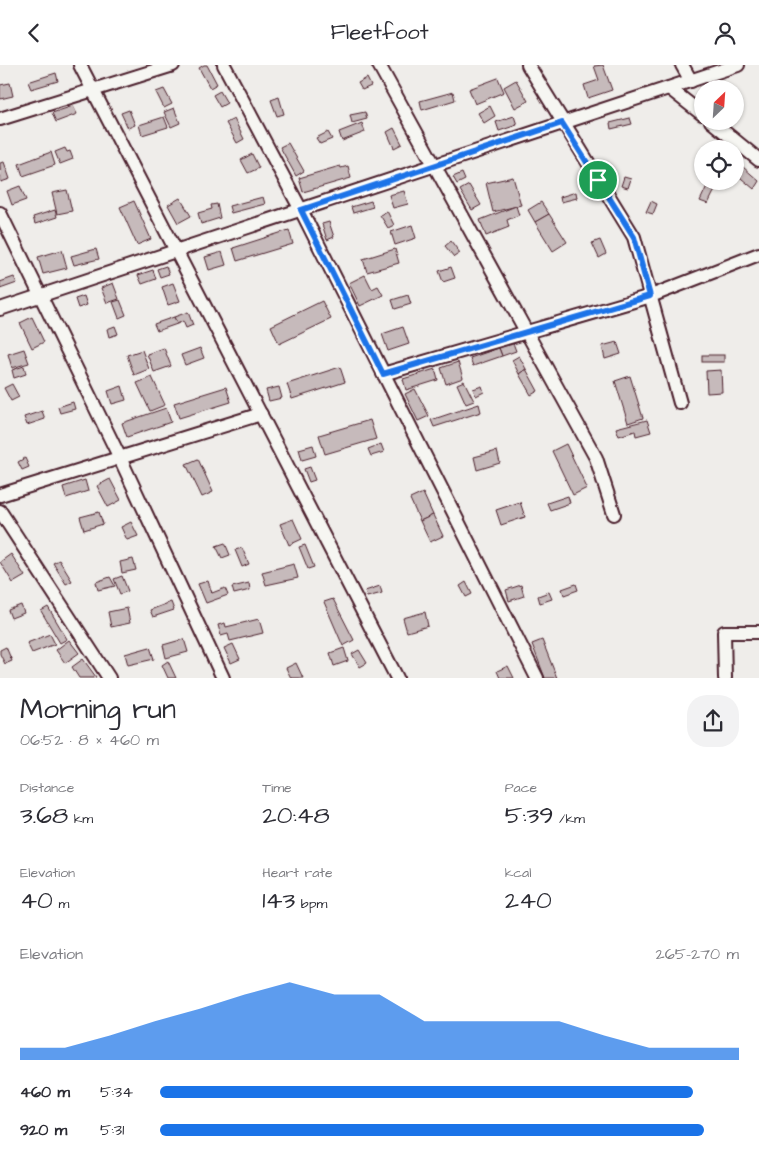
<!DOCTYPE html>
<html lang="en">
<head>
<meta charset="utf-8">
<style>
	:root { --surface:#fff; --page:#f2f2f3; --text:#2b2b33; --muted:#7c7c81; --accent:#1a73e8 }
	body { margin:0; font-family:"Architects Daughter",sans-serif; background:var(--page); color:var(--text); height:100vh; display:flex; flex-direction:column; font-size:19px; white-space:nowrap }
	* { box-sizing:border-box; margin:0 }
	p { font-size:16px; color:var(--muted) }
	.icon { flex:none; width:28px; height:28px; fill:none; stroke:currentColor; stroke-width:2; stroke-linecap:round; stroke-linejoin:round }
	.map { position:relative; height:613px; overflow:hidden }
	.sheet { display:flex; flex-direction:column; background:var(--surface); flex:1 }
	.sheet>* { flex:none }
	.needle { width:32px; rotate:25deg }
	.fabs { position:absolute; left:694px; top:15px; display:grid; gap:10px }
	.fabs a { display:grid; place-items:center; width:50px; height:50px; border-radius:50%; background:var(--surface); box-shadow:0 1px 4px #0004; font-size:25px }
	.pin { position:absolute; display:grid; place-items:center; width:42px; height:42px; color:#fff; margin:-21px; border:2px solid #fff; border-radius:50%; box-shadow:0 1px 5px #0007 }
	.round { display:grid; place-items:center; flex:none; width:52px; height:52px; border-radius:20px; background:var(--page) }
	.overview { display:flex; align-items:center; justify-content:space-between; height:85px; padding:0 20px }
	h1 { font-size:28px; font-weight:600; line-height:38px }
	.stats { display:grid; grid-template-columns:repeat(3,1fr); gap:8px; height:85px; padding:5px 20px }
	.stats div { display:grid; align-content:center }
	.stats b { font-size:25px; font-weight:600 }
	.stats small { font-size:14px; font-weight:400 }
	.stats p { font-size:14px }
	.chart { height:140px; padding:10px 20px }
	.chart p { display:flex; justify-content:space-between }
	.chart svg { width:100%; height:90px; margin-top:5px; fill:var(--accent); opacity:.7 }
	ul { padding:0 20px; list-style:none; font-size:16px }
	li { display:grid; grid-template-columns:80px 60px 1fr; align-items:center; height:38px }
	li i { height:12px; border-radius:6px; background:var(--accent) }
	header { display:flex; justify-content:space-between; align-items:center; height:65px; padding:0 20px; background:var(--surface); font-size:22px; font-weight:600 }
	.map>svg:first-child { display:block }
	.building { fill:#c6babb; stroke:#4a1f2b }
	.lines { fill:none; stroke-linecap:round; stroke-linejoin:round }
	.street-casing { stroke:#4a1f2b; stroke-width:16 }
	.street { stroke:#f6f6f2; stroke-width:12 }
	.route-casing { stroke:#fff; stroke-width:10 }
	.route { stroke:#1a73e8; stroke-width:6 }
</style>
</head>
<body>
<header><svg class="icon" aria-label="back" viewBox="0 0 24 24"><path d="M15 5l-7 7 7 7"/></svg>Fleetfoot<svg class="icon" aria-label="person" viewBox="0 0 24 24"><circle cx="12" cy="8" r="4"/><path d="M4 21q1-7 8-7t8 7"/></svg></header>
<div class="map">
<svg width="759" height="613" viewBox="0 0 759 613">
	<rect width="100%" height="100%" fill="#efedea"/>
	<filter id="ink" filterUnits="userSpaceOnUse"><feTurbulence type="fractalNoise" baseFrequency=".02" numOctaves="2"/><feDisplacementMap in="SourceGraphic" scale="10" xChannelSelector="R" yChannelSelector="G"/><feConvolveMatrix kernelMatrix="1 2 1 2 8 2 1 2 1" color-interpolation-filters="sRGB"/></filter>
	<g filter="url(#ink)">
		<g class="building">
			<path d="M204 0H207L217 19 210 23 199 3Z"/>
			<path d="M603 0 612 25 588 33 584 20 599 15 594 1Z"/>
			<path d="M56 8 58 16 31 24 28 17Z"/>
			<path d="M367 13 371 21 362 25 358 18Z"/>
			<path d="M498 13 504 27 475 39 469 24Z"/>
			<path d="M516 15 528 36 515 43 504 22Z"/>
			<path d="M10 18 13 31 0 34V20Z"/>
			<path d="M164 24 172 39 164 43 156 27Z"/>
			<path d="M220 26 227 38 220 42 213 30Z"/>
			<path d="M453 27 455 35 422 45 420 36Z"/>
			<path d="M279 32 284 49 277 51 271 35Z"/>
			<path d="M73 41 77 49 56 57 52 48Z"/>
			<path d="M490 41 495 51 484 58 478 48Z"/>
			<path d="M174 43 180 58 171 62 164 47Z"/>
			<path d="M129 45 135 60 128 63 121 48Z"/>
			<path d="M365 47 367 54 352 58 350 50Z"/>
			<path d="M514 51 517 60 499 66 496 57Z"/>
			<path d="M164 52 168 62 142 70 139 60Z"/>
			<path d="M630 53 632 59 611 64 610 58Z"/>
			<path d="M234 54 244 74 237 78 226 58Z"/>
			<path d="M362 58 365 67 342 76 339 67Z"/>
			<path d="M394 63 402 79 394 83 387 67Z"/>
			<path d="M328 67 332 74 320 79 316 73Z"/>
			<path d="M288 78 304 106 296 111 280 82Z"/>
			<path d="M65 83 67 87 70 86 73 94 60 99 55 87Z"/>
			<path d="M51 87 55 100 23 111 19 99Z"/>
			<path d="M252 89 259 103 248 108 241 95Z"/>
			<path d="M735 95 759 116 754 124 735 108Z"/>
			<path d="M4 97 10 114 1 117 0 98Z"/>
			<path d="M340 101 341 103 348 101 351 113 303 127 299 113Z"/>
			<path d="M462 108 465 115 457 119 453 112Z"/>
			<path d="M513 112 521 140 493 147 486 118Z"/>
			<path d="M624 112 631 114 628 123 621 121Z"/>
			<path d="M469 120 481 140 472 145 460 125Z"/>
			<path d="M20 121 26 135 12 140 7 126Z"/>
			<path d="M707 121 715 125 708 139 700 136Z"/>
			<path d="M67 125 72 146 57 149 52 128Z"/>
			<path d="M404 126 408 139 393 143 389 130Z"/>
			<path d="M576 127 577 133 561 137 560 132Z"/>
			<path d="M263 132 265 139 231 148 229 141Z"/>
			<path d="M180 133 191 151 178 158 168 140Z"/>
			<path d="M134 136 151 174 137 180 120 142Z"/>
			<path d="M371 136 373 142 353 148 351 142Z"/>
			<path d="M651 136 657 139 653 149 646 147Z"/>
			<path d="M541 137 549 149 535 157 528 145Z"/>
			<path d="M217 139 220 153 201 159 198 148 212 144 211 140Z"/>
			<path d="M516 141 519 150 507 155 509 162 486 171 480 155Z"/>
			<path d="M55 145 57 152 35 159 33 152Z"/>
			<path d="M387 146 394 160 388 163 380 150Z"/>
			<path d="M549 149 567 177 553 186 535 157Z"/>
			<path d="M329 157 334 172 327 175 322 159Z"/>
			<path d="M412 160 416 173 395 180 391 167Z"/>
			<path d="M289 165 293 179 237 196 233 183Z"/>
			<path d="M600 175 606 189 599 193 592 178Z"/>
			<path d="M451 176 460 188 454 192 445 181Z"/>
			<path d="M96 184 99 194 74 200 71 191Z"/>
			<path d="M395 184 399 198 367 207 363 194Z"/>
			<path d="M62 185 67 203 43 209 38 192Z"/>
			<path d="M222 187 226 200 209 205 205 192Z"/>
			<path d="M166 201 169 209 160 212 157 204Z"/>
			<path d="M451 202 455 213 443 217 439 206Z"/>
			<path d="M153 205 156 214 142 219 138 210Z"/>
			<path d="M365 210 372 224 378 221 383 230 360 241 349 218Z"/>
			<path d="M14 212 17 218 0 224V217Z"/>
			<path d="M113 218 119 234 107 238 101 223Z"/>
			<path d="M173 218 180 236 168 240 162 222Z"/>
			<path d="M408 230 411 239 395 244 392 235Z"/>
			<path d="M84 231 87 240 78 243 75 234Z"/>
			<path d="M120 235 126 250 119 253 113 237Z"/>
			<path d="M322 236 331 254 279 279 271 261Z"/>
			<path d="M188 247 193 260 186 263 183 256 177 259 174 252Z"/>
			<path d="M32 252 44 277 32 283 20 258Z"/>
			<path d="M174 252 177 259 157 266 154 259Z"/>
			<path d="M115 261 118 269 109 272 107 264Z"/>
			<path d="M403 262 409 279 388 286 382 269Z"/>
			<path d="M617 277 621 289 605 294 602 281Z"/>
			<path d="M513 278 516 286 502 291 499 283Z"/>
			<path d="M164 283 171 301 154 307 147 289Z"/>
			<path d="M200 283 204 293 185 300 181 290Z"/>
			<path d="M499 283 502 291 473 301 470 293Z"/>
			<path d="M24 284 29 298 12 303 8 289Z"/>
			<path d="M142 285 149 304 134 310 127 290Z"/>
			<rect x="702" y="290" width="22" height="7"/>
			<path d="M519 291 526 304 519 309 512 295Z"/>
			<path d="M458 297 463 313 446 319 441 303Z"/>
			<path d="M24 301 26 309 14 313 12 305Z"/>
			<path d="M340 302 345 317 292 334 287 319Z"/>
			<path d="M435 304 438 315 406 325 403 314Z"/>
			<path d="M526 304 538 326 531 330 519 309Z"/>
			<path d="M721 305 722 327 707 328 706 306Z"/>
			<path d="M630 311 643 353 628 358 615 316Z"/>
			<path d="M152 312 165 340 150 346 137 318Z"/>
			<path d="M464 316 474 336 466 339 457 319Z"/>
			<path d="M12 319 19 332 11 336 4 323Z"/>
			<path d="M122 321 126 335 112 339 108 326Z"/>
			<path d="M482 321 484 327 476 331 473 324Z"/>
			<path d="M226 322 231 337 179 353 174 338Z"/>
			<path d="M279 322 282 333 269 336 266 325Z"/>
			<path d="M415 324 429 351 418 356 405 329Z"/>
			<path d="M73 337 75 344 60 348 58 342Z"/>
			<path d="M479 339 481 347 434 362 431 355Z"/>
			<path d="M166 343 171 357 127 372 122 358Z"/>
			<path d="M42 346 45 354 27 360 24 352Z"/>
			<path d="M370 355 376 374 325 389 319 370Z"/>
			<path d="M647 355 651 367 636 371 635 366 619 371 616 363Z"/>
			<path d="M381 379 384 387 371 391 368 384Z"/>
			<path d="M566 379 587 423 573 430 552 386Z"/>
			<path d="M313 380 316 391 302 395 299 384Z"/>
			<path d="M497 386 500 398 477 405 474 392Z"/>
			<path d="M25 393 29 402 22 405 18 397Z"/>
			<path d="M198 394 213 427 202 432 186 399Z"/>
			<path d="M310 402 315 415 309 417 304 404Z"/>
			<path d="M110 414 121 435 108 442 97 421Z"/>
			<path d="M85 415 88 426 66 433 63 422Z"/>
			<path d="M423 428 433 450 420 456 410 434Z"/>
			<path d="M568 431 570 438 550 445 547 438Z"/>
			<path d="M520 437 525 452 501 460 496 445Z"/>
			<path d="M99 447 103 459 84 465 80 452Z"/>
			<path d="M433 450 443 471 430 477 420 456Z"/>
			<path d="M293 454 302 474 289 480 280 459Z"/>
			<path d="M131 457 138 471 127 475 121 462Z"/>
			<path d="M225 478 230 490 222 493 216 481Z"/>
			<path d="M305 480 314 502 308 504 299 482Z"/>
			<path d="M242 483 249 499 242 502 235 485Z"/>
			<path d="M11 489 25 511 13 518 0 497Z"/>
			<path d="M133 494 136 505 122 508 120 497Z"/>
			<path d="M59 495 72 516 66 519 53 498Z"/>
			<path d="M294 499 298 513 266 520 262 507Z"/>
			<path d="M122 511 128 526 120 529 114 514Z"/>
			<path d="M110 512 115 521 98 525 96 517Z"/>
			<path d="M208 516 212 528 225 523 228 530 206 538 198 519Z"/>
			<path d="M466 517 472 529 466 532 460 521Z"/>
			<path d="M249 518 250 525 234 529 232 522Z"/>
			<path d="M576 519 578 525 564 530 562 524Z"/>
			<path d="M521 520 524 531 509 536 506 525Z"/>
			<path d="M380 521 382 528 367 532 365 526Z"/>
			<path d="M549 527 552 534 540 538 538 531Z"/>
			<path d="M333 534 354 575 343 581 324 537Z"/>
			<path d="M171 537 174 545 153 552 150 545Z"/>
			<path d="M21 540 24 548 11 553 8 545Z"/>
			<path d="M48 542 67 574 60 578 41 546Z"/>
			<path d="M127 543 130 558 111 562 108 547Z"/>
			<path d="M425 547 428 561 407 567 403 553Z"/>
			<path d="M259 554 263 568 230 576 228 569 221 571 218 560 225 558 226 562Z"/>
			<path d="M50 569 55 579 32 588 27 578Z"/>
			<path d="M184 574 188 587 166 593 163 580Z"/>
			<path d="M69 575 79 588 65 598 56 585Z"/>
			<path d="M542 575 557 613H545L532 579Z"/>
			<path d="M233 579 240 594 231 598 224 583Z"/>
			<path d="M6 582 12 596 5 599 0 589V585Z"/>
			<path d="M150 582 154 594 128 600 125 589Z"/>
			<path d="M344 583 348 596 334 601 330 588Z"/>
			<path d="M359 585 367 598 360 602 352 589Z"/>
			<path d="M83 594 96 612 93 613H79L72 602Z"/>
			<path d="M168 596 176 613H168L162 600Z"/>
			<path d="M296 598 303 613H291L286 603Z"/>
			<path d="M508 601 514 613H500L497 606Z"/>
		</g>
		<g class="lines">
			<g class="street-casing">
				<g id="street">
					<path d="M80 0 397 613"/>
					<path d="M224 0 301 145 537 613"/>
					<path d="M379 0 596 393 614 449"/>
					<path d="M528 0 634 172 680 338"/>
					<path d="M682 0 691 16"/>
					<path d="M669 23 702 49"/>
					<path d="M0 54 173 0"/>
					<path d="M711 56 759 95"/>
					<path d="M0 148 120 393 223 613"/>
					<path d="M0 244 738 0"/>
					<path d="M383 309 651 231 759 189"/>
					<path d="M0 430 261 349"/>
					<path d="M0 446 109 613"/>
					<path d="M725 613 724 567H759"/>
				</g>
			</g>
			<use href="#street" class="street"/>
		</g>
	</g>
	<g class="lines" filter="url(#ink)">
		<g class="route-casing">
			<path id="route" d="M562 58 634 172 650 231 383 309 301 145Z"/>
		</g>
		<use href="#route" class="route"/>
	</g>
</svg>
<div class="fabs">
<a><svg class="needle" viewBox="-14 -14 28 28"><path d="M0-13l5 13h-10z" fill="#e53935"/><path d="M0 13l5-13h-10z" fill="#7c7c81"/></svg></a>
<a><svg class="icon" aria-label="locate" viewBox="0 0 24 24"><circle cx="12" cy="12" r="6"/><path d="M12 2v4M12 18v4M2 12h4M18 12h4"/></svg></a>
</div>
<div class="pin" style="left:598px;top:115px;background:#1e9e55"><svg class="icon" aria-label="arrive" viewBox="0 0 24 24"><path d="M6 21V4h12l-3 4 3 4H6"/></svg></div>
</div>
<section class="sheet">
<div class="overview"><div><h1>Morning run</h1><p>06:52 · 8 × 460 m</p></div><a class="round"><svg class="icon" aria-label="share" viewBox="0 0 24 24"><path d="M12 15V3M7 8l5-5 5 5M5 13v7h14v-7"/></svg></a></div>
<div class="stats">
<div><p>Distance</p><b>3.68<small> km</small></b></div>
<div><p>Time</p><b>20:48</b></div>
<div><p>Pace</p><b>5:39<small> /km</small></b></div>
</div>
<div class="stats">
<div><p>Elevation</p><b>40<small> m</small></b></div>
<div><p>Heart rate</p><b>143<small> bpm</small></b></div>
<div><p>kcal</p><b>240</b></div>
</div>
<div class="chart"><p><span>Elevation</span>265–270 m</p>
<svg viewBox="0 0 160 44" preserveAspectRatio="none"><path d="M0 44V38L10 38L20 32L30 25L40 19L50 12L60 6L70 12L80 12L90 25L100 25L110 25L120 25L130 32L140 38L150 38L160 38V44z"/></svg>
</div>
<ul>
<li><b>460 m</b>5:34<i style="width:92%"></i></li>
<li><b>920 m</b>5:31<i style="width:94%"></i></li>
</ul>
</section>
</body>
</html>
